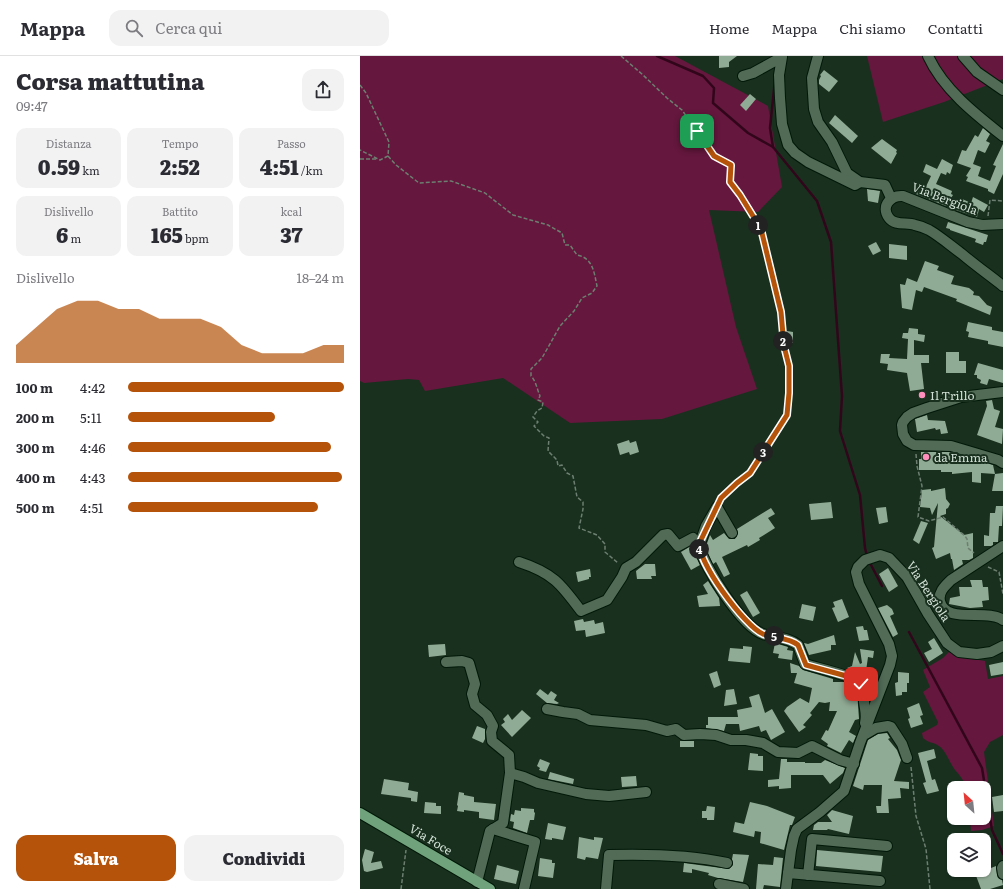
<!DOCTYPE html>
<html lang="it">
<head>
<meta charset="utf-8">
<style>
	:root { --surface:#fff; --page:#f2f2f3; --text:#2b2b33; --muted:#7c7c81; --line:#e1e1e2; --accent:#b45309 }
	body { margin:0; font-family:Literata,serif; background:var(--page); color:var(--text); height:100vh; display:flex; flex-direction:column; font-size:15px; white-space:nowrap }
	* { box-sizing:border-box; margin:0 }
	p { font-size:13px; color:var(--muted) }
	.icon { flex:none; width:22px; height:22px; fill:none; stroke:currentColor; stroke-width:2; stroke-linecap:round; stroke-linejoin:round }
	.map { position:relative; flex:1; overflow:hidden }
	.sheet { display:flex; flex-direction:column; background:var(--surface); width:360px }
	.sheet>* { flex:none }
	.needle { width:26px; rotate:333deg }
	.buttons { position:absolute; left:587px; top:725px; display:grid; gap:8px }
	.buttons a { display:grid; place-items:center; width:44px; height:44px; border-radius:8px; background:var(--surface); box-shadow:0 1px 3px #0004; font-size:20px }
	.pin { position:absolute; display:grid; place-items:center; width:34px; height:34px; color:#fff; margin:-17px; border-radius:8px; box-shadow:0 2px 6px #0006 }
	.km { position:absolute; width:20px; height:20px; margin:-10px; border-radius:50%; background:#222; color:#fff; font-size:11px; line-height:20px; text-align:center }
	.round { display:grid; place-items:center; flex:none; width:42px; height:42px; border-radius:12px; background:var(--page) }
	.overview { display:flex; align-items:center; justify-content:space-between; height:68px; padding:0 16px }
	h1 { font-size:22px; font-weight:800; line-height:30px }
	.figures { display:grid; grid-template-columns:repeat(3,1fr); gap:6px; height:68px; padding:4px 16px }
	.figures div { display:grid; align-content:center; border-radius:10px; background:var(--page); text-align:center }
	.figures b { font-size:20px; font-weight:800 }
	.figures small { font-size:11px; font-weight:400 }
	.figures p { font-size:11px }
	.chart { height:112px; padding:8px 16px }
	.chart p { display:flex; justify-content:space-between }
	.chart svg { width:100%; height:72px; margin-top:4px; fill:var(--accent); opacity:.7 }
	.button { display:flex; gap:8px; margin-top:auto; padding:8px 16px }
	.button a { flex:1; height:46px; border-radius:12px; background:var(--accent); color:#fff; font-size:16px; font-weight:800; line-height:46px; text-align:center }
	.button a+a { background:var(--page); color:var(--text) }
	ul { padding:0 16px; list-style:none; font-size:13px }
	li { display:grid; grid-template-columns:64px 48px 1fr; align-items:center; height:30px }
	li i { height:10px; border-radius:5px; background:var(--accent) }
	header { display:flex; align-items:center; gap:24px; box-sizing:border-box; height:56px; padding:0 20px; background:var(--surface); border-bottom:1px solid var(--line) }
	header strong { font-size:19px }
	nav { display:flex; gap:22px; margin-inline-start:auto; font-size:14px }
	.search { width:280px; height:36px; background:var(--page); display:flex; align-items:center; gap:10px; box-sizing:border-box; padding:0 14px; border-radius:12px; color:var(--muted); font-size:15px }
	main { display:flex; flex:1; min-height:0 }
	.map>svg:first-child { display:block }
	.green { fill:#65173d }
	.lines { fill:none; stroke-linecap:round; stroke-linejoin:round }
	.stream { stroke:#31061b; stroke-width:2.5 }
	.building { fill:#90ab95 }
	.minor-casing { stroke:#021808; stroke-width:12 }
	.major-casing { stroke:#021808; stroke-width:12 }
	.path { stroke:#6c7f70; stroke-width:1.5; stroke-dasharray:4 2; stroke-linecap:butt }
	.minor { stroke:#516b57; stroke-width:10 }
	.major { stroke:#70a37c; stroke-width:10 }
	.route-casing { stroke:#fff; stroke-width:8 }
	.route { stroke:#b45309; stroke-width:5 }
	.poi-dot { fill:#fe8ebb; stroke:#19301f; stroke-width:1.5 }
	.labels { text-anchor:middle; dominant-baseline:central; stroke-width:4; stroke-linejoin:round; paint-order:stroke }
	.street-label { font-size:12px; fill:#d0dfd3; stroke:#19301f }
	.poi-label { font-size:12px; fill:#d0dfd3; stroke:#19301f; text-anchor:start }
</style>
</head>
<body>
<header>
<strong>Mappa</strong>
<div class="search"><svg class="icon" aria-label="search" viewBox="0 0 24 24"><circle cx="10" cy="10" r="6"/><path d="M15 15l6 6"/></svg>Cerca qui</div>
<nav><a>Home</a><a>Mappa</a><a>Chi siamo</a><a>Contatti</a></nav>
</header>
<main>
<section class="sheet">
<div class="overview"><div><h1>Corsa mattutina</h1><p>09:47</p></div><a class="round"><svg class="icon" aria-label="share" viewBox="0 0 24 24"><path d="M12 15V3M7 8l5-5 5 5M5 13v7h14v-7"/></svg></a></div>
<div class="figures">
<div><p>Distanza</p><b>0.59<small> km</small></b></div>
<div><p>Tempo</p><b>2:52</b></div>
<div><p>Passo</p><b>4:51<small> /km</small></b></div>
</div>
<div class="figures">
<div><p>Dislivello</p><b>6<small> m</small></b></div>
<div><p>Battito</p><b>165<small> bpm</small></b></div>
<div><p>kcal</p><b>37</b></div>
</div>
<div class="chart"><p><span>Dislivello</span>18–24 m</p>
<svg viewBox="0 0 160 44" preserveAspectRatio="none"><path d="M0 44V33L10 22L20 11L30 6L40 6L50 11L60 11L70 17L80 17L90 17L100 22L110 33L120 38L130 38L140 38L150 33L160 33V44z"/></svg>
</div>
<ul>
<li><b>100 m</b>4:42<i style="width:100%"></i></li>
<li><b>200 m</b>5:11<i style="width:68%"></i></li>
<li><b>300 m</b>4:46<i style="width:94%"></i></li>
<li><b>400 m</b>4:43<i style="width:99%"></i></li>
<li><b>500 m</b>4:51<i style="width:88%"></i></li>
</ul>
<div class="button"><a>Salva</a><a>Condividi</a></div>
</section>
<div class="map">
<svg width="643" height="833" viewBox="0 0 643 833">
	<rect width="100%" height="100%" fill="#19301f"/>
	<g class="green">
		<path d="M0 0H315L408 50 422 131 398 156 349 154 376 271 397 333 302 363 210 367 143 322 65 335 59 324 48 323 4 327 0 325Z"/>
		<path d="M507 0H643V23L584 46 523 66Z"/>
		<path d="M591 594 601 601 625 605 628 623 643 620V679L630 686 624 696 634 770 622 774 611 775 610 762H624V732H607C604 725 600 719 595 714 589 706 587 696 579 690 574 686 568 687 563 682L562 677 577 669 578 666 563 636 570 631 563 614 583 602Z"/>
	</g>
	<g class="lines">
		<g class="stream">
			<path d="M297 0 343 20 354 32 353 47 388 77 413 91 457 145 471 186 482 340 480 375 500 439 505 492 507 500"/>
			<path d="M413 91 410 72 415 24"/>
			<path d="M509 505 522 530"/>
			<path d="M549 576 622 712 632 774 643 798"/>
		</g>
	</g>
	<g class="building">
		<path d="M359 0H377L369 6V11L359 12Z"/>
		<path d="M464 14 478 25 469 36 459 28V24L461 20 460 19Z"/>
		<path d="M390 38 396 43 386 55 380 49Z"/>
		<path d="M475 59 498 80 492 87 469 67Z"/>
		<path d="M623 72 630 78 626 85 630 87 625 97 618 94 613 108 621 111 618 120 630 125 636 110 633 109 643 88V118L634 138 628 135V133L606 125 608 121 606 120 611 112 597 107 602 94 606 95 615 79 618 81Z"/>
		<path d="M522 83 537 94 536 96 537 97 531 108 511 92Z"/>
		<path d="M582 103 593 109 590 118 587 116 586 119 581 117 576 128 592 135 591 138 593 139 586 150 556 138 558 135 563 137 571 120 563 116 566 108 577 113Z"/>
		<path d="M507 133 520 135 518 147 508 145Z"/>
		<path d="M613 141 628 149 624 156 619 153 617 161 596 154 600 142 611 147Z"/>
		<path d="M588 166 628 179 626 186H624L623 189 615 186 616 183 590 174V173L586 172Z"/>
		<path d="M516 186 521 195 513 199 508 190Z"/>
		<path d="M529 188 547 190V204L529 202Z"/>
		<path d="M565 205 579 210 577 214 594 220 591 228 609 232 614 236 613 239 619 240 627 249 632 251 630 259 596 245 597 243 564 231 562 236 556 234 552 254 542 252 540 228 545 229 547 222 557 226Z"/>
		<path d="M608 266 632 271V274L643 276V291L628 288V285L608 281 609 276 606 275Z"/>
		<path d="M549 272 558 273V278L565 279 564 286 554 284V299H569V307H561L564 333 550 335 547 317 527 314 528 308 520 307 521 298H530L529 302 547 303 548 283 542 282 543 277H548Z"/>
		<path d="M427 275 433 276V287L425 286Z"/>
		<path d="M586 296H599V305H606V317H586Z"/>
		<path d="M618 307 643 314V327L629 323 627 329 620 327 621 324 617 322V319H614Z"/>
		<path d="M632 344 634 353 640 355 635 371 643 373 642 388 617 379 627 350 626 345Z"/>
		<path d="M567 359 568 364 585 365 588 377 581 378 580 373 576 374 575 372 557 376 555 363Z"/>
		<path d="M269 384 270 387 276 385 279 396 270 399 269 396 260 399 257 388Z"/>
		<path d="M561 396H590L633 409 635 418 643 417V435H632L635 418 621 417V427L612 426V416L592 418V416H581V414H559V403H561Z"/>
		<path d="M585 432 586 443 590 448 588 452 586 453V458L580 460 604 479 613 477V502L609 504H602L603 508 594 514 592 503H591L590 497 576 503 572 492 574 491 578 447 572 459 570 452 560 451 562 434 571 433V435Z"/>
		<path d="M471 446 473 462 451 464 449 448Z"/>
		<path d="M636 450H643L642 470H639L638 486H633V489L631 490H624V479L629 480 630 457H635Z"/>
		<path d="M526 451 528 466 519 468 516 452Z"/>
		<path d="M411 452 415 458 408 462 415 472 399 482 400 484 388 491 387 489 362 501 370 518 364 521 356 506 353 508 348 497 346 490 350 479 353 484 364 477 369 483H375L378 477 377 473Z"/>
		<path d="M561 465 568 467 559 488 553 484Z"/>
		<path d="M331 490 340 509 331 514 321 496Z"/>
		<path d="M285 508H295L296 520H291L292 523H277L276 515Z"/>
		<path d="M528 512 538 530 529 536 519 518Z"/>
		<path d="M230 513 231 521H229V523L218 526 216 516Z"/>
		<path d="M610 524H622L623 531H628L629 544 622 545 623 551 610 552 589 548 590 542 600 540 599 531H612Z"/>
		<path d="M348 525 359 542 360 550 339 551 337 540 348 538 343 529Z"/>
		<path d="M387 535 400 557 393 561 380 539Z"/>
		<path d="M482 543 489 561 478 566 472 552 475 551 473 546Z"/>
		<path d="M442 548 456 551 453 565 439 562Z"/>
		<path d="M527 549 532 553 534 558 530 560 538 578 533 581 518 552Z"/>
		<path d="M223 563 224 566 234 564 235 568 243 566 245 577 226 581 225 574 216 575 214 565Z"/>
		<path d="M503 570 504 574H507L509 584 499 585 496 571Z"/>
		<path d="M474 579 476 589H471V594L449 599 444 587 448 588Z"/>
		<path d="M574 582 583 597 569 606 564 597 572 593 568 586Z"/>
		<path d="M415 587 428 591 427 594 433 595 432 604 418 602 419 598 413 597Z"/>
		<path d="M85 588 86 599 69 601 68 589Z"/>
		<path d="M383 590 392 591 390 607 368 605 370 592 383 593Z"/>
		<path d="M500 593 514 595 513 602 508 601 505 622 498 618V614L487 612 492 610 495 596 500 608 502 607Z"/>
		<path d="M643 606V618L631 620 629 609Z"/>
		<path d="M430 607 439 610 443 614 473 623V626H485L497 634 499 663 495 664 489 676 496 680 493 687 489 684 481 697 467 690 468 688 461 683 466 674 468 675 477 655H469L470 646 465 647 459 646 450 657 452 659 443 669 446 671 439 676 424 655 427 651 440 642 449 647 452 632 434 627 437 617H431Z"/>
		<path d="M357 615 361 629 354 632 349 618Z"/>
		<path d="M538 616 549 617V627H547V636H542V639L536 640 535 627 538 626Z"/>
		<path d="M180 633 188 639 191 635 197 639 194 644 199 647 197 648 187 647 176 638Z"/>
		<path d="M374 633 377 648 364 650 366 634Z"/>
		<path d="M399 638 405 657 412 653 425 676 411 684 406 674 401 676 399 670 380 675 379 668H366L364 675 346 672V669H348V661H378L377 654 392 651 389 641Z"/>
		<path d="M559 647 563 659 560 660 563 668 551 672 548 663 550 662 547 652Z"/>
		<path d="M162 654 171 662 152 681 141 669 145 666 143 663 148 658 152 664Z"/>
		<path d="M117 670 125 673V683L123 687 112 682Z"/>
		<path d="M527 677 530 682 528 683 537 694 541 704 534 725 549 726V733L540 732 541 742 528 743 529 757H517L516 750H521L522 729H504L503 734 493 730 508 684 518 678Z"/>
		<rect x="320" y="685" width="14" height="6"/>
		<path d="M574 693 576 702 567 705 572 724 575 723 579 735 567 738 563 727 566 726 558 697Z"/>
		<path d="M390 697 398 698V700H403V715L388 714Z"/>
		<path d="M180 703 190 707 186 716 179 714 180 712 177 710Z"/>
		<path d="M421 703H427V706H445V707H461L465 704 485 712 483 717 470 728 463 719H431V732L419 733V730L408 731V724L419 723Z"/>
		<path d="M190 716 214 723 213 728 188 723Z"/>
		<path d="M276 720 277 730 262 731 261 721Z"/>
		<path d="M24 723 49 727 48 734 58 736 57 746 51 745V742L21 738Z"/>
		<path d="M99 736 104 737V739L114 741V746L136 748 134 764 119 762V756L104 754V756L97 755 98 750 97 749Z"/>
		<path d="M643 739V755L634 756 632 741Z"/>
		<path d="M65 746 76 747V750H81V758L64 757Z"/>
		<path d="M390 746 407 750 435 761 432 769H430L424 794 400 787 401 776 395 775 394 781 373 776 375 766 384 768Z"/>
		<path d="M347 750 355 751 354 764H347V762H342V755H346Z"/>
		<path d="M161 752 174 753V756L175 757 174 764H170L167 777 153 772 154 766 150 765 151 758 154 759 155 754 161 755Z"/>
		<path d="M472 754 493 760 489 778 468 773 467 774H453L454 769 458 766H472L467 759Z"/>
		<path d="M188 767 206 771 203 784 192 782V784L185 783Z"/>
		<path d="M219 781 234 784V781L243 782 238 803 226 801 225 804 217 802Z"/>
		<path d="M5 793 14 796 11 807 21 805 23 812 7 816 4 815 2 804Z"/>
		<path d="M624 793H625L631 812 636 810 637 819 638 822 642 824 643 829 630 833H621L615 817 624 814Z"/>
		<path d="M457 794 523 800 521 816 456 810Z"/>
		<path d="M373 798 389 799 383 826 358 822 348 819 349 817 332 813V817L323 816 324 807 369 813 373 809 372 803Z"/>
		<path d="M414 801 423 802 420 831 404 829 403 833H396L398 808 413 809Z"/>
		<path d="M180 802 192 804V807H195L193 822 178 820Z"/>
		<path d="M137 809 159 815 156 828 134 823Z"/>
	</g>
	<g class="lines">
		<g class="minor-casing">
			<g id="minor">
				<path d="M458 0 452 22 454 53 458 66 472 86 487 117 500 126 525 129 531 142"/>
				<path d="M568 0C583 33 615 58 643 80"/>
				<path d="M603 0 617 16 643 34"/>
				<path d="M383 20 393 17 422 1 419 19 420 42 422 68 428 89 435 97 448 106 495 129 500 126"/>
				<path d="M643 168 622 169 608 166 543 140C531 139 520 150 529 162 535 170 547 166 555 169 560 170 565 172 569 174 581 181 591 190 602 198 615 209 629 219 643 230"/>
				<path d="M643 336 601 341 567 352 553 357 547 361 543 366 542 369 543 378 547 385 554 389 591 390 638 404 643 407"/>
				<path d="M372 477 357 451 346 470 339 490C344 511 382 571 403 578 415 582 428 581 438 589L445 608C456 612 498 620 503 630 505 634 504 641 504 646 505 654 507 659 505 667"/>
				<path d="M643 490 591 524C585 530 578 536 580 545 585 569 628 552 643 564"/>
				<path d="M159 506C193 517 201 528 221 555L247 544 262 521 266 512 276 506 303 479 308 478 318 490 333 482 339 490"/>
				<path d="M86 606 102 605 109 607 115 628 112 638 115 649 127 659 133 670 131 676 132 685 149 699 150 717 143 767 130 775 117 826"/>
				<path d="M187 653 203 656 218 658 230 664 286 669 307 675 316 673 324 679 340 678 356 679 371 684H386L403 687 418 696 438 697 452 690 480 704 494 708"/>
				<path d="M504 679 516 672 528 670 531 671 542 688 547 702"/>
				<path d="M150 717 164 721 178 727 226 738 249 740 286 736"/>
				<path d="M133 773 175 786 164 833"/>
				<path d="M643 810 642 812 643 818"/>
				<path d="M428 817 520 825"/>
				<path d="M448 819 452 783 527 790"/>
				<path d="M359 828 384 833"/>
				<path d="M246 833 249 799C286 798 331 799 367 807"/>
				<path d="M426 833 431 794 434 780 437 773 460 756 484 735 500 687 530 609 532 600 529 588 499 528 496 516 498 511 505 504 520 499 529 502 547 521 568 558 587 587 599 596 617 598 631 596 643 590"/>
			</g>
		</g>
		<g class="major-casing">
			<path id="major" d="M0 757 130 833"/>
		</g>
		<g class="path">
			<path d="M261 0 283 19 307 42 322 54 354 100 371 109 370 126 380 139 401 173 421 256 424 290 429 310V337L427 359 390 417 377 427 365 437 360 444"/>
			<path d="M0 29 6 37 29 86 28 100 20 104 0 94"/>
			<path d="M28 100 36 109 59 127 91 125 125 137 153 159 188 169 202 177 205 189H210L217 199C233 202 234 216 237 230L232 237 222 242 214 255 200 270 182 302 171 313V320C176 325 177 333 180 340L178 344 183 346 182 352 177 355 173 361 178 366 174 370 184 380 189 382 188 395 197 404 198 410 202 409 207 417 213 420 217 441 223 446V453L219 472 237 479 245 488V496L258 507"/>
			<path d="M0 103H18"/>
			<path d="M628 160 630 144 643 145"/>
			<path d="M556 398 557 410 562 430 558 461 569 465 583 461 605 480 607 483 608 492 614 497"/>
			<path d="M628 511 639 516 643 538"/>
			<path d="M551 711 556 760 566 793 570 833"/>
			<path d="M41 833 46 794"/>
		</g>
		<use href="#minor" class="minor"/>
		<use href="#major" class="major"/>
	</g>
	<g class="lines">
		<g class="route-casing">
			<path id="route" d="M337 75 354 100 371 109 370 126 380 139 401 173 421 256 424 290 429 310V337L427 359 390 417 377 427 361 442 340 486C335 503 385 571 403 578 414 583 428 581 438 589L446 609 490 621 501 628"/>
		</g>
		<use href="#route" class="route"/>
	</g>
	<g class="poi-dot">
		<circle cx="562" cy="339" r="4"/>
		<circle cx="566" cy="401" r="4"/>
	</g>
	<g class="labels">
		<g class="street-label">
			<text transform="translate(585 142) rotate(21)">Via Bergiola</text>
			<text transform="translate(569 535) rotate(57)">Via Bergiola</text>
			<text transform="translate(71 783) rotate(31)">Via Foce</text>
		</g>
		<g class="poi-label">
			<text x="570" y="339">Il Trillo</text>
			<text x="574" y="401">da Emma</text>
		</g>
	</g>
</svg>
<div class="buttons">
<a><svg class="needle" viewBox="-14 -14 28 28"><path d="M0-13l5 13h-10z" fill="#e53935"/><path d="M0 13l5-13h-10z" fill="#7c7c81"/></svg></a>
<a><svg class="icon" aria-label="layers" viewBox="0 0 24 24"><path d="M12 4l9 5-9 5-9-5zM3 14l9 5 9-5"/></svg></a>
</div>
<div class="pin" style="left:337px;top:75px;background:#1e9e55"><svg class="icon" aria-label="arrive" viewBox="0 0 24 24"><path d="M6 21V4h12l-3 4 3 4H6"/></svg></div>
<div class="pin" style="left:501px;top:628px;background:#d93025"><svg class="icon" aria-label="check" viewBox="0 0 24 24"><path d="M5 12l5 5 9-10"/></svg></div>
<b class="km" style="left:398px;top:169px">1</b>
<b class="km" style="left:423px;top:285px">2</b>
<b class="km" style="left:403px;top:396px">3</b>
<b class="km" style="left:339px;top:493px">4</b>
<b class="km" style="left:414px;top:580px">5</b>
</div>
</main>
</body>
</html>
